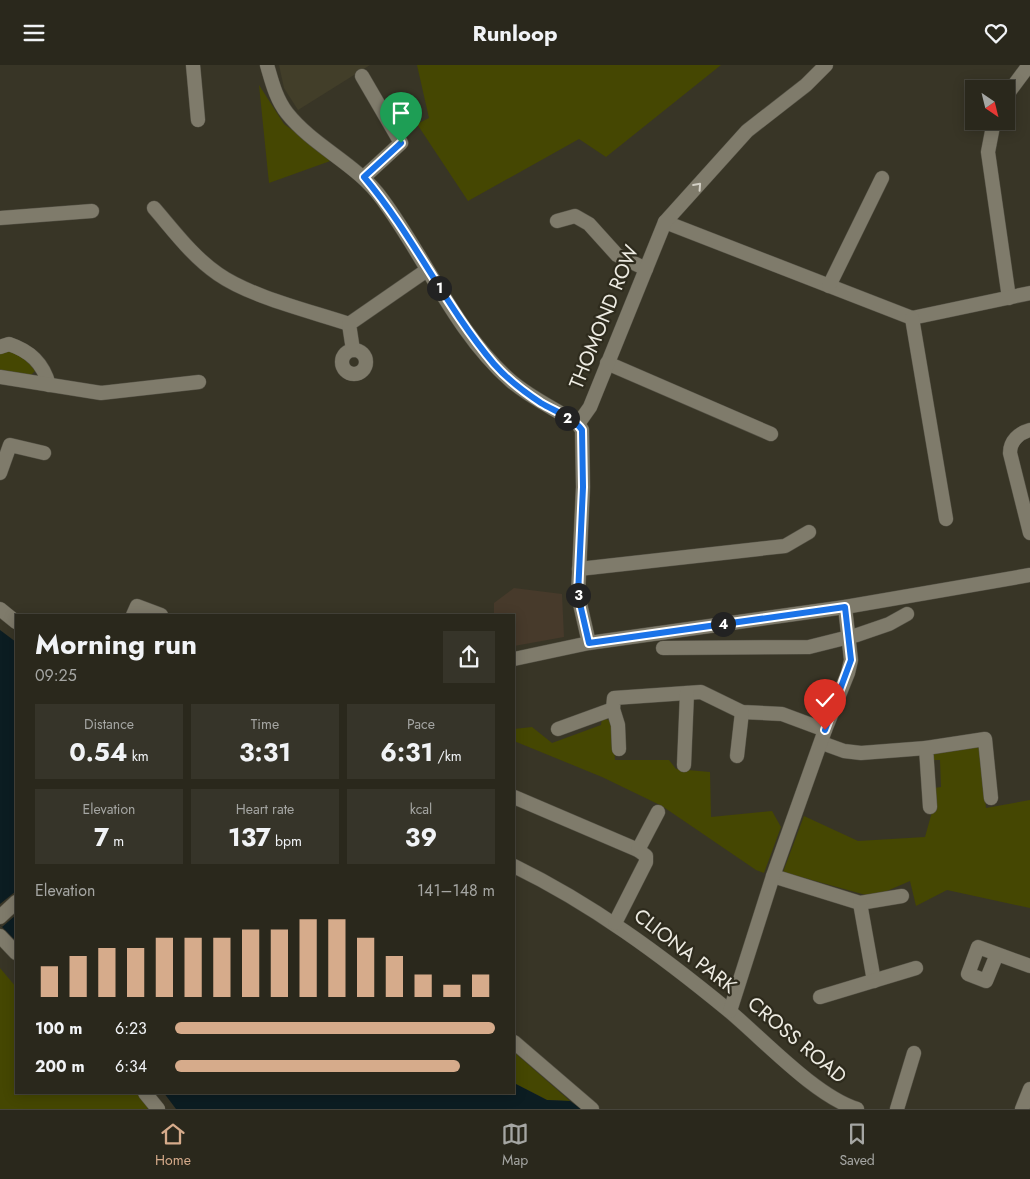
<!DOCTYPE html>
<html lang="en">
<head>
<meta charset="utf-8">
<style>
	:root { --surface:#2a281c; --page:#363429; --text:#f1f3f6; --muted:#a5a6a3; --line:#46443b; --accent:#d6ab8b }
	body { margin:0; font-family:Jost,sans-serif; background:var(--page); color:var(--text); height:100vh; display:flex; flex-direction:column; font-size:19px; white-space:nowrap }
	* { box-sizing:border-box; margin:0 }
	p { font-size:16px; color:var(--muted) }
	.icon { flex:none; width:28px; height:28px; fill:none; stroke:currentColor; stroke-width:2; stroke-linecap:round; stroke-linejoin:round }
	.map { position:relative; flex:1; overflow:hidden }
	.drawer { position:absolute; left:15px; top:549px; width:500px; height:480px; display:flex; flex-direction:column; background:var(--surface); border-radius:0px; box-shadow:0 2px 12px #0003,0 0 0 1px var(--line) }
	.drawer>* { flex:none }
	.needle { width:32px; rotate:145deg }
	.fabs { position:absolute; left:965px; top:15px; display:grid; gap:10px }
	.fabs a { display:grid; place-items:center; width:50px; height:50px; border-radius:0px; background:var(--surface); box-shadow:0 2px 12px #0003,0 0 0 1px var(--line); font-size:25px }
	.pin { position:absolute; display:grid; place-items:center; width:42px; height:42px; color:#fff; margin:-51px -21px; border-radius:50% 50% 50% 0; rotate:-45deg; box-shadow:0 0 5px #0007 }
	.pin .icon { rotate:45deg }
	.km { position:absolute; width:25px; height:25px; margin:-12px; border-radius:50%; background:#222; color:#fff; font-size:14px; line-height:25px; text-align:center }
	.round { display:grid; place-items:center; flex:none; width:52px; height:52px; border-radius:0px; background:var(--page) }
	.headline { display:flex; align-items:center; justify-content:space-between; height:85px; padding:0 20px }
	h1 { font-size:28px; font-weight:700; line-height:38px }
	.stats { display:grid; grid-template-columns:repeat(3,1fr); gap:8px; height:85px; padding:5px 20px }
	.stats div { display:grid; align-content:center; border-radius:0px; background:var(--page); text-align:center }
	.stats b { font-size:25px; font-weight:700 }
	.stats small { font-size:14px; font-weight:400 }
	.stats p { font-size:14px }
	.chart { height:140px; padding:10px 20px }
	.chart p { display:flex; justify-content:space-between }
	.chart svg { width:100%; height:90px; margin-top:5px; stroke:var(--accent); stroke-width:6 }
	ul { padding:0 20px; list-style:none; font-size:16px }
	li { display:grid; grid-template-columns:80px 60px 1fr; align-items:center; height:38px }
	li i { height:12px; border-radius:6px; background:var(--accent) }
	header { display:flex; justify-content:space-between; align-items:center; height:65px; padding:0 20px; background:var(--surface); font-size:22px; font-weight:700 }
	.menu { display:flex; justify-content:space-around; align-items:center; height:70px; border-top:1px solid var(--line); background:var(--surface); font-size:14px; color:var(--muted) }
	.menu a { display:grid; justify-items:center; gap:2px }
	.menu .current { color:var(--accent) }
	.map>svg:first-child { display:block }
	.commercial { fill:#473a2b }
	.built { fill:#423e29 }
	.green { fill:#454702 }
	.water { fill:#0c1d22 }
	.pier { fill:#383526 }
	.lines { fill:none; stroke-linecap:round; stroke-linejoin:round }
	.minor-casing { stroke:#555246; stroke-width:15 }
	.tertiary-casing { stroke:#555246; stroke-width:15 }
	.secondary-casing { stroke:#555246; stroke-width:15 }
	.minor { stroke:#7f7b6b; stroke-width:14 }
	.tertiary { stroke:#7f7b6b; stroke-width:14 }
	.secondary { stroke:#7f7b6b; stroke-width:14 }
	.oneway { stroke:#d2cfc4 }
	.route-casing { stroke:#fff; stroke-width:10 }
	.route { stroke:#1a73e8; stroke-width:6 }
	.labels { text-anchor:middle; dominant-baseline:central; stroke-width:4.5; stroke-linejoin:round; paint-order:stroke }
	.street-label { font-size:20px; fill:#edebe2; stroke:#2e2b1d }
</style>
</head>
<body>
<header><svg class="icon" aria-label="menu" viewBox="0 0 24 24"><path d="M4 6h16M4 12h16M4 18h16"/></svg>Runloop<svg class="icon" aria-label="heart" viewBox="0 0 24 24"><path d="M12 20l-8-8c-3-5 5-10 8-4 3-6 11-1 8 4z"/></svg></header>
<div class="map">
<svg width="1030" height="1044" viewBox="0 0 1030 1044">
	<rect width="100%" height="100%" fill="#383526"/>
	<path class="commercial" d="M514 523 562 529 564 572 514 581V550H494V538Z"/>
	<path class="built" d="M279 0H370L298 45 284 23Z"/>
	<g class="green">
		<path d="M417 0H721L606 92 579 74 468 136 417 59 429 53Z"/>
		<path d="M259 20 284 59 333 95 269 118Z"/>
		<path d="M9 284 22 287 37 304 31 310 0 305V288Z"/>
		<path d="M602 653 612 656 615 695H669L676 704 710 707 711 752 772 746 781 762 764 808 756 805 662 741 602 712 514 676V664L532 662 552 678 601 660Z"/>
		<path d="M980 681 986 743 1030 735V843L947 825 916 841 910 816 873 832 783 807 804 751 858 776 925 772 935 736 934 723 941 722 940 695H933L932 686Z"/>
		<path d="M0 903 16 922V1028H136L149 1041 147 1044H0Z"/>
		<path d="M514 987 570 1036 547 1035 514 1018Z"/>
	</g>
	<g class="water">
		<path d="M0 565 16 577V876L0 860Z"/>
		<path d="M514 1018 547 1035 570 1036 581 1044H176L164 1028H514Z"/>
	</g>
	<path class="pier" d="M16 826V850L2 862 0 860V839Z"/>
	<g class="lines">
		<g class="minor-casing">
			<g id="minor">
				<path d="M193 0 198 55"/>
				<path d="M362 11 401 78 364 112"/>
				<path d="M1006 31 1029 0"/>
				<path d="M994 56 988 87 1009 233"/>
				<path d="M154 143C174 166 192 191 218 209 251 232 310 246 349 259"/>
				<path d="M0 153 92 146"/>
				<path d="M557 156 575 151 589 159 617 190 646 204"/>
				<path d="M665 157 912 253 1030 228"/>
				<path d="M829 221 882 113"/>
				<path d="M912 253 946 454"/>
				<path d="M0 282 9 279C30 286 43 298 49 320"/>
				<circle cx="354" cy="297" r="12"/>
				<path d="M353 285 349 259 427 205"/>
				<path d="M607 298 771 369"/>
				<path d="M0 312 101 328 199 317"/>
				<path d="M578 359 590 342 665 157 747 66 806 20 826 0"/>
				<path d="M1030 365C1019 368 1010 376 1010 388L1030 468"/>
				<path d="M0 408 10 380 44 388"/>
				<path d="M579 504 785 481 809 467"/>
				<path d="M0 544 16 557"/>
				<path d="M133 550 137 541 161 550"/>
				<path d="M663 583 809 582 857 570 889 559 907 549"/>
				<path d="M558 664 613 644"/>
				<path d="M822 678 844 686 861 688 926 683"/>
				<path d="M619 684 618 660 613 644 614 633 701 627 742 647 782 649 825 665"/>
				<path d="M737 691 742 647"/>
				<path d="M684 700 687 628"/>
				<path d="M514 732 638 785"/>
				<path d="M930 742 926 683 985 674 991 733"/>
				<path d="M514 801C592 839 661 890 728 945 763 974 815 1031 857 1044"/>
				<path d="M773 811 860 838 902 831"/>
				<path d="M860 838 874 916"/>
				<path d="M615 858 646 797V791L638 785 658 747"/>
				<path d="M0 871 16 888"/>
				<path d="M997 889 986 916 968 909 978 882 1030 901"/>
				<path d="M820 932 916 903"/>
				<path d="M730 946 773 811 825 665 848 608 851 595 845 542"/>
				<path d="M514 977 592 1044"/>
				<path d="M145 1028 158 1044"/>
				<path d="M897 1044 914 988"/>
				<path d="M1022 1044 1030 1024"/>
			</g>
		</g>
		<g class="tertiary-casing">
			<path id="tertiary" d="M267 0C272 17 276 34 287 48 314 82 357 99 382 134 426 193 455 267 511 316 532 334 556 344 578 359L582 365 583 422 578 530 589 578"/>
		</g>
		<g class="secondary-casing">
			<g id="secondary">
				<path d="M514 594 589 578 845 542 1030 510"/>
				<path d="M0 852 16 837"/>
			</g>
		</g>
		<use href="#minor" class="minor"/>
		<use href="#tertiary" class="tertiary"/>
		<use href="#secondary" class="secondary"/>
	</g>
	<defs><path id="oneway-chevron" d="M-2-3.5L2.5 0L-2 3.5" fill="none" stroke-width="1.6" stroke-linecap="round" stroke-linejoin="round" transform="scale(1.25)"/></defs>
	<use class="oneway" href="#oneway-chevron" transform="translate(698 121) rotate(-48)"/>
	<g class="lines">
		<g class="route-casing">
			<path id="route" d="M401 78 364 112C413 170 445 241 494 299 508 315 524 327 541 338 554 346 573 352 582 365L583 422 578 530 589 578 845 542 851 595 825 665"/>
		</g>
		<use href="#route" class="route"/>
	</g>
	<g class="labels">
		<g class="street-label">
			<text transform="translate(604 252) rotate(-68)">THOMOND ROW</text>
			<text transform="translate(685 886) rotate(38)">CLIONA PARK</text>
			<text transform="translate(797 975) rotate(40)">CROSS ROAD</text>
		</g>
	</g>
</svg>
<div class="fabs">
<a><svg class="needle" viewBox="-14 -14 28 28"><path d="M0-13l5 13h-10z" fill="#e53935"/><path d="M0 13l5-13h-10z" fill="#a5a6a3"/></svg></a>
</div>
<div class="pin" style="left:401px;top:78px;background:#1e9e55"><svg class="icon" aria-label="arrive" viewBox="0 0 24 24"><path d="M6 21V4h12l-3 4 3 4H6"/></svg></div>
<div class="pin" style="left:825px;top:665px;background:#d93025"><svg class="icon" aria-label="check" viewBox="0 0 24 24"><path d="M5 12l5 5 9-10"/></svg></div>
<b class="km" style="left:439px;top:223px">1</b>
<b class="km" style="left:567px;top:353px">2</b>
<b class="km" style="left:578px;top:530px">3</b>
<b class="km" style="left:723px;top:559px">4</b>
<section class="drawer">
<div class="headline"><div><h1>Morning run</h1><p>09:25</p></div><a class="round"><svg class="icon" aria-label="share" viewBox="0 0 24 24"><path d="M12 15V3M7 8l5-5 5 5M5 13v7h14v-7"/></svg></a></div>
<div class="stats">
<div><p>Distance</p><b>0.54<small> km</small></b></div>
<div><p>Time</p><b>3:31</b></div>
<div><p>Pace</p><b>6:31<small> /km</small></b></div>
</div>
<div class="stats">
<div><p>Elevation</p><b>7<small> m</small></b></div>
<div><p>Heart rate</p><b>137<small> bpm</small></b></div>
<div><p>kcal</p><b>39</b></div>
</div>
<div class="chart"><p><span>Elevation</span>141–148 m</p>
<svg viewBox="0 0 160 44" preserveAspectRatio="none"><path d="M5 44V29M15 44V24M25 44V20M35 44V20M45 44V15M55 44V15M65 44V15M75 44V11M85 44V11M95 44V6M105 44V6M115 44V15M125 44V24M135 44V33M145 44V38M155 44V33"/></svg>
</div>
<ul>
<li><b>100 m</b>6:23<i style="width:100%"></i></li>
<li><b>200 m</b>6:34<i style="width:89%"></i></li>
</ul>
</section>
</div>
<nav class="menu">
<a class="current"><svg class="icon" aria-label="home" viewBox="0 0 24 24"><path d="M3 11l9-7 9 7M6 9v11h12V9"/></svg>Home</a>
<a><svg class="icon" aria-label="map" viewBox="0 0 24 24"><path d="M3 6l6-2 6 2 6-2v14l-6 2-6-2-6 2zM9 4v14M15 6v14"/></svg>Map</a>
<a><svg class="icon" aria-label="saved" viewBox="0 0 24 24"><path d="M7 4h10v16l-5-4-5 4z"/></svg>Saved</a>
</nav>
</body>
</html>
